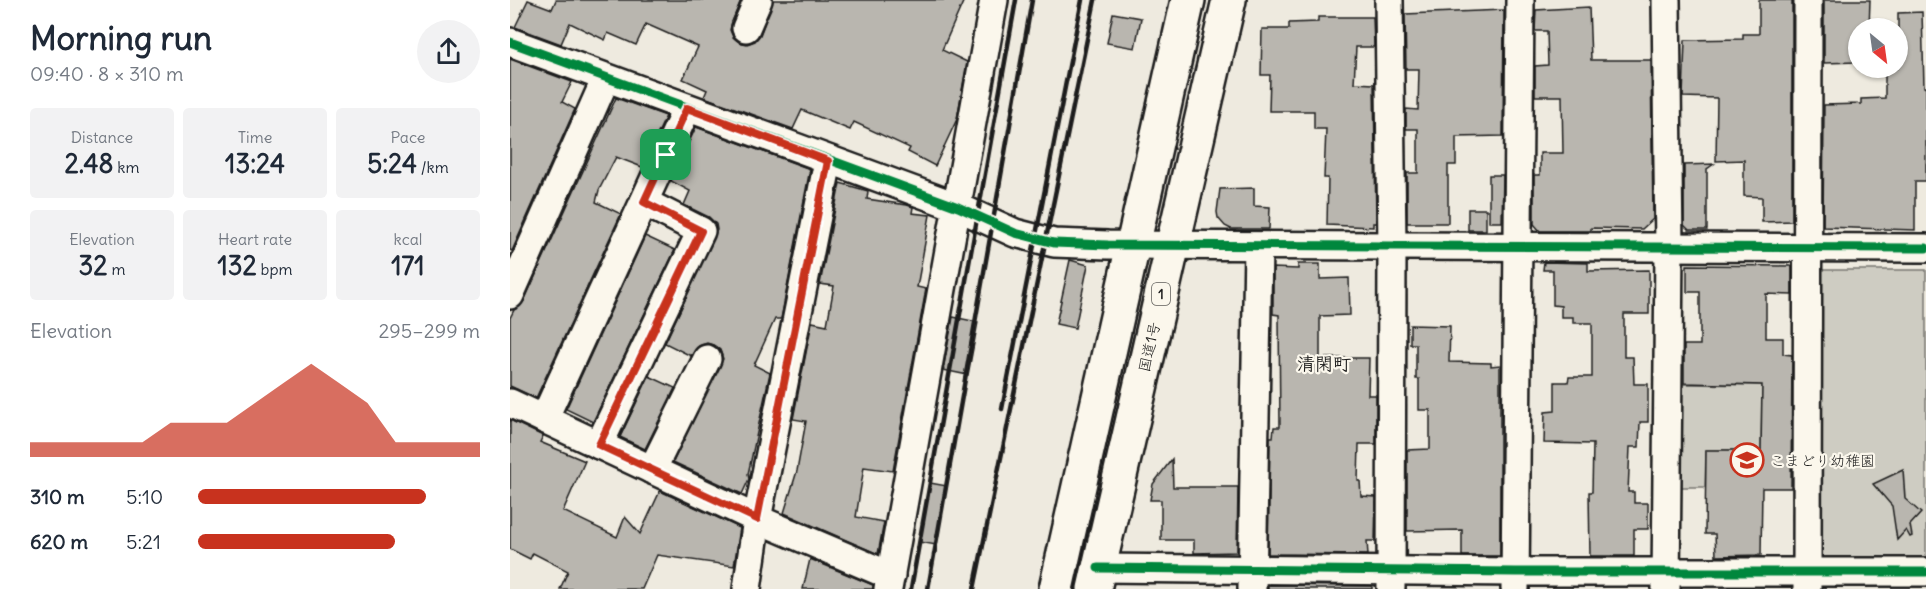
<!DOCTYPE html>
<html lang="en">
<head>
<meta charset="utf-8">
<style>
	:root { --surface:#fff; --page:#f2f2f3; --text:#1f2937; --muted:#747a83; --accent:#c8321e }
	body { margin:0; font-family:Delius,"Klee One",sans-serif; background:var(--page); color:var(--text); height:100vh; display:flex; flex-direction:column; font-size:22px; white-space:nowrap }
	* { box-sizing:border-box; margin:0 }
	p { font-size:20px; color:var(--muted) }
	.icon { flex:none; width:33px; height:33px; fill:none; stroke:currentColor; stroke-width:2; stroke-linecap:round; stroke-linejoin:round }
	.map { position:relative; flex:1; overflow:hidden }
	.details { display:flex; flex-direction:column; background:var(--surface); width:510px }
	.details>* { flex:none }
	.needle { width:39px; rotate:151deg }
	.controls { position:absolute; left:1338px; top:18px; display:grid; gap:12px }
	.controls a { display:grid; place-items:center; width:60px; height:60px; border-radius:50%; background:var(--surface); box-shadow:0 2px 4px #0004; font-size:30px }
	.pin { position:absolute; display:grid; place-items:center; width:51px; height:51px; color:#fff; margin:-26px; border-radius:12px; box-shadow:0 3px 9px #0006 }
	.round { display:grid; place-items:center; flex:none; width:63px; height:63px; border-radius:32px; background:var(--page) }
	.head { display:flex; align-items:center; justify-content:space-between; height:102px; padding:0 30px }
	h1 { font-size:33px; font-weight:700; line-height:45px }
	.stats { display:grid; grid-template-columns:repeat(3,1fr); gap:9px; height:102px; padding:6px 30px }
	.stats div { display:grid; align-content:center; border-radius:6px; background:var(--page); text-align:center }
	.stats b { font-size:26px; font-weight:700 }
	.stats small { font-size:16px; font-weight:400 }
	.stats p { font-size:16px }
	.chart { height:168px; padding:12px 30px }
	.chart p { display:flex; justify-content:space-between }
	.chart svg { width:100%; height:108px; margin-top:6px; fill:var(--accent); opacity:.7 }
	ul { padding:0 30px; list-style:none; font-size:20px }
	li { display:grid; grid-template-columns:96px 72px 1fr; align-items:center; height:45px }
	li i { height:15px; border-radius:8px; background:var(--accent) }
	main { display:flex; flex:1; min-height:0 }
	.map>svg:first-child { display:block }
	.green { fill:#ceccc2; stroke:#75746f; stroke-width:1.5 }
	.building { fill:#b9b6af; stroke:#1c1c1c; stroke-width:1.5 }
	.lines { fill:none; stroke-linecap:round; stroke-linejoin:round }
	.minor-casing { stroke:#1c1c1c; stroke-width:32 }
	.trunk-casing { stroke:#1c1c1c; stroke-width:38 }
	.minor { stroke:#fbf7ec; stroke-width:27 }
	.trunk { stroke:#fbf7ec; stroke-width:33 }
	.rail { stroke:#1c1c1c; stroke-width:4.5 }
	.cycleway-casing { stroke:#fbf7ec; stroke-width:13 }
	.cycleway { stroke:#00873e; stroke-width:9 }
	.route-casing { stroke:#fff; stroke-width:12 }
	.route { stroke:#c8321e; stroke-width:8 }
	.labels { text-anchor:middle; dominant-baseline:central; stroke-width:4.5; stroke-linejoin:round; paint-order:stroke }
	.shield { fill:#fbf7ec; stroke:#5f5e5a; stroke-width:1.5 }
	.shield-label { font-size:14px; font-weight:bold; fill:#1c1c1c }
	.street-label { font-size:15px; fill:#1c1c1c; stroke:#fbf7ec }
	.poi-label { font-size:15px; fill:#1c1c1c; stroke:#fbf7ec; text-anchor:start }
	.quarter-label { font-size:18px; font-weight:bold; fill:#1c1c1c; stroke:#fbf7ec }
</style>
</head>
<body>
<main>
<section class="details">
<div class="head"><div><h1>Morning run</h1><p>09:40 · 8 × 310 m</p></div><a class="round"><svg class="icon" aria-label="share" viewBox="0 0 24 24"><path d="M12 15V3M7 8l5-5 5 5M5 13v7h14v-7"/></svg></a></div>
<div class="stats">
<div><p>Distance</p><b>2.48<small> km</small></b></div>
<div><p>Time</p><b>13:24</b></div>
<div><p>Pace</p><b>5:24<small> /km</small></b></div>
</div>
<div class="stats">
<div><p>Elevation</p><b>32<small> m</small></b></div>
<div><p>Heart rate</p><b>132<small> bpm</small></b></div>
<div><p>kcal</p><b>171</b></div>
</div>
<div class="chart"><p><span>Elevation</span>295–299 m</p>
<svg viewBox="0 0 160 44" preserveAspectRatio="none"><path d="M0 44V38L10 38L20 38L30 38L40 38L50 30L60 30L70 30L80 22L90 14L100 6L110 14L120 22L130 38L140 38L150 38L160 38V44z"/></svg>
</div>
<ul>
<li><b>310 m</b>5:10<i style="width:81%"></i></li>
<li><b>620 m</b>5:21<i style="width:70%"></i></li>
</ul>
</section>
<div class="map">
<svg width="1416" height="589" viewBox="0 0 1416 589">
	<rect width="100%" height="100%" fill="#eeeadf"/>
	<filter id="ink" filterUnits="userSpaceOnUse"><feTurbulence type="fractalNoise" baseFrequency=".0167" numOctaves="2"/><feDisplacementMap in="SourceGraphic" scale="12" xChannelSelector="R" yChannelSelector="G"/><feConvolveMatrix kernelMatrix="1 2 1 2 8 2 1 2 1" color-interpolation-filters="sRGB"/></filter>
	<g filter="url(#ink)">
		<g class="green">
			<rect x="1309" y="270" width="107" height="291"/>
			<path d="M1172 384 1252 385 1251 450H1196L1195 487H1171Z"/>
		</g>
		<g class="building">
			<path d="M18 0 42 9 46 0H231L222 22 220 30 223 37 229 42 237 44 245 41 250 35 263 0H454L432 50 457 62 447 119 425 166 398 152 400 148 344 122 340 130 292 110 283 129 194 97 197 90 173 79 188 47 136 24 126 45 98 33 95 40 60 23 51 44 5 27Z"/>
			<path d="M1249 0H1282V221L1252 222V197L1234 196V160L1206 161 1207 98 1173 97 1175 40 1233 39V34H1249Z"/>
			<path d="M1314 0H1360L1359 28H1348V62L1314 63Z"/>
			<path d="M1079 7 1081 60H1141L1143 219 1132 229 1081 228V231H1030L1024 224V175H1030V153H1053L1052 96H1025V66L1038 65 1037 31H1025L1026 10Z"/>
			<path d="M994 10 993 136 946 137V165H938V223H897V173H908V129H896V109L908 110 909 69H896L895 14Z"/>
			<path d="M1412 12 1414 87 1416 88V181H1405V230L1313 227 1314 105 1351 104V99L1375 98V68H1388V13Z"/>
			<path d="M603 13 631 18 625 48 597 43Z"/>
			<path d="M808 17H863L864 47H846L844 83 864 84 866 223H863V227L817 225 818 178H814L816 129H804V111H759L760 75H751L752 29H779V23L808 22Z"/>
			<path d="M0 59 62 82 52 102 65 109 2 251 0 250Z"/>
			<path d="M106 98 156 116 132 167 106 157 89 190 86 202 111 214 26 398 0 386V318L4 310 14 301Z"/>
			<path d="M186 127 300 169 271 319H265L244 365 260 373 238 474 239 479 232 494 163 462 213 359 210 350 203 345 197 343 189 346 181 356 155 343 207 230 206 224 199 217 174 205 180 191 161 181Z"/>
			<path d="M1204 164 1197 169V230H1179L1174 225V165Z"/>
			<path d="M979 175H993L992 222H979Z"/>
			<path d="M330 183 358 191 357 199 397 205 403 207 402 213 420 215 407 287 416 289 383 471 354 467 346 517 374 522 368 554 274 513 287 471 296 421 283 419 302 322 317 325 324 286 310 284Z"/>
			<path d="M744 188V206L760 207 759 229H721L715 226 708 218 707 212 710 189Z"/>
			<rect x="958" y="209" width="18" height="21"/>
			<path d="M135 236 165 250 83 422 56 409Z"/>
			<path d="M560 260 578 265 565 328 546 324Z"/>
			<path d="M1034 262 1078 263V271L1139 270V314H1114V357H1123L1124 384H1138V422H1130L1129 447H1120L1118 492H1124V503H1138V529H1124V556H1080L1079 492H1082L1083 444 1034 443 1035 412 1045 411V382H1058L1059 377H1082V323H1063V317H1051V306L1043 305V270H1033Z"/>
			<path d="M788 264H810V279L839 278 840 315 810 316V358H859L858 395H866V444H849L848 481H850L851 496 866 497 865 541H857L858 555 758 554 760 437H763L764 427H770L769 315 763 314V268L788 269Z"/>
			<path d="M1177 265 1282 266V295L1256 294V338H1273V354L1282 355 1281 488H1252L1251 555 1206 556 1205 534H1195L1196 450H1251L1252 385 1174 383V345H1190V292H1177Z"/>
			<path d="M443 317 468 322 458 375 433 370Z"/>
			<path d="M900 325 940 326 939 362 981 363V366L990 365V556H952V530L897 531V450L920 449V410H909V379H906V344H900Z"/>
			<path d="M139 376 165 388 135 449 110 437Z"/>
			<path d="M0 420 33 436 30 442 75 461 53 511 107 537 115 517 130 534 150 491 230 528 224 566 147 555 132 589H50L58 571 23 553 20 559 0 549Z"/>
			<path d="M662 459 663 487H728L727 552 684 553V540H651V500H640L643 484Z"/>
			<path d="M1393 470 1395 499 1411 513 1400 525 1402 536 1400 537 1396 530 1387 540 1382 506 1363 484Z"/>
			<path d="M420 483 437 486 426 545 409 542Z"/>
			<path d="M300 559 363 585V589H293Z"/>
			<path d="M758 585 862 586V589H758Z"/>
		</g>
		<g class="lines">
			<g class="minor-casing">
				<g id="minor">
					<path d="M879 0 882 247 881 588"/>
					<path d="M1156 0 1159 247 1156 589"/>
					<path d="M236 28 248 0"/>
					<path d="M0 42 448 207 505 233 544 243 598 245 1416 248"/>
					<path d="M0 295 96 78"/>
					<path d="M0 403 247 519 381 576"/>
					<path d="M34 419 177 108"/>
					<path d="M89 445 191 231 134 202"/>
					<path d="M142 470 197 359"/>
					<path d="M588 568 1006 572H1416"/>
					<path d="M1297 588 1298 0"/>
					<path d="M237 589 247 519 318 161"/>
					<path d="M378 589 484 0"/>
					<path d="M742 589 748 247"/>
					<path d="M1005 589 1010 0"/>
				</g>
			</g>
			<g class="trunk-casing">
				<g id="trunk">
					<path d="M546 589 678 0"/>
					<path d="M584 589 719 0"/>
				</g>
			</g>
			<use href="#minor" class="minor"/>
			<use href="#trunk" class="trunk"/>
			<g class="rail">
				<path d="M492 409 572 0"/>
				<path d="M401 589 506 0"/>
				<path d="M418 589 522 0"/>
				<path d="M464 589 585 0"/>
			</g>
			<g class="cycleway-casing">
				<g id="cycleway">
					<path d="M0 42 448 207 505 233 544 243 598 245 1416 248"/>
					<path d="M588 568 1006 572H1416"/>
				</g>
			</g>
			<use href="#cycleway" class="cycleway"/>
		</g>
	</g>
	<g class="lines" filter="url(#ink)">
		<g class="route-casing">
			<path id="route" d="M177 108 318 161 247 519 89 445 191 231 134 202Z"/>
		</g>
		<use href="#route" class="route"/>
	</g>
	<defs>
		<g id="school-ring" transform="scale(1.725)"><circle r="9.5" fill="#fbf7ec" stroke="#c8321e" stroke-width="1.5"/><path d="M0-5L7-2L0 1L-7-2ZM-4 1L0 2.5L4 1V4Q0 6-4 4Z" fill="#c8321e"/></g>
	</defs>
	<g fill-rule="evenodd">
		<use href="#school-ring" x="1237" y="460"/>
	</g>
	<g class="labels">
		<rect class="shield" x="642" y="283" width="18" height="22" rx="4.5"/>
		<g class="shield-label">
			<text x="651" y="294">1</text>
		</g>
		<g class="street-label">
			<text transform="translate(639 347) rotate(-77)">国道1号</text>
		</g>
		<g class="poi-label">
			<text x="1260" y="460">こまどり幼稚園</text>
		</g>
		<g class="quarter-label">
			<text x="814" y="363">清閑町</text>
		</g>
	</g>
</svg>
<div class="controls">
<a><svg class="needle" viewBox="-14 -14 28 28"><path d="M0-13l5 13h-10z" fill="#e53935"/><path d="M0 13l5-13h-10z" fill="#747a83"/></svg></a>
</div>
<div class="pin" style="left:156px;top:155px;background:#1e9e55"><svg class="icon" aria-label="arrive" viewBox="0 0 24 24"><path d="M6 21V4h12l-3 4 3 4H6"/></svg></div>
</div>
</main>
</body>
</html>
